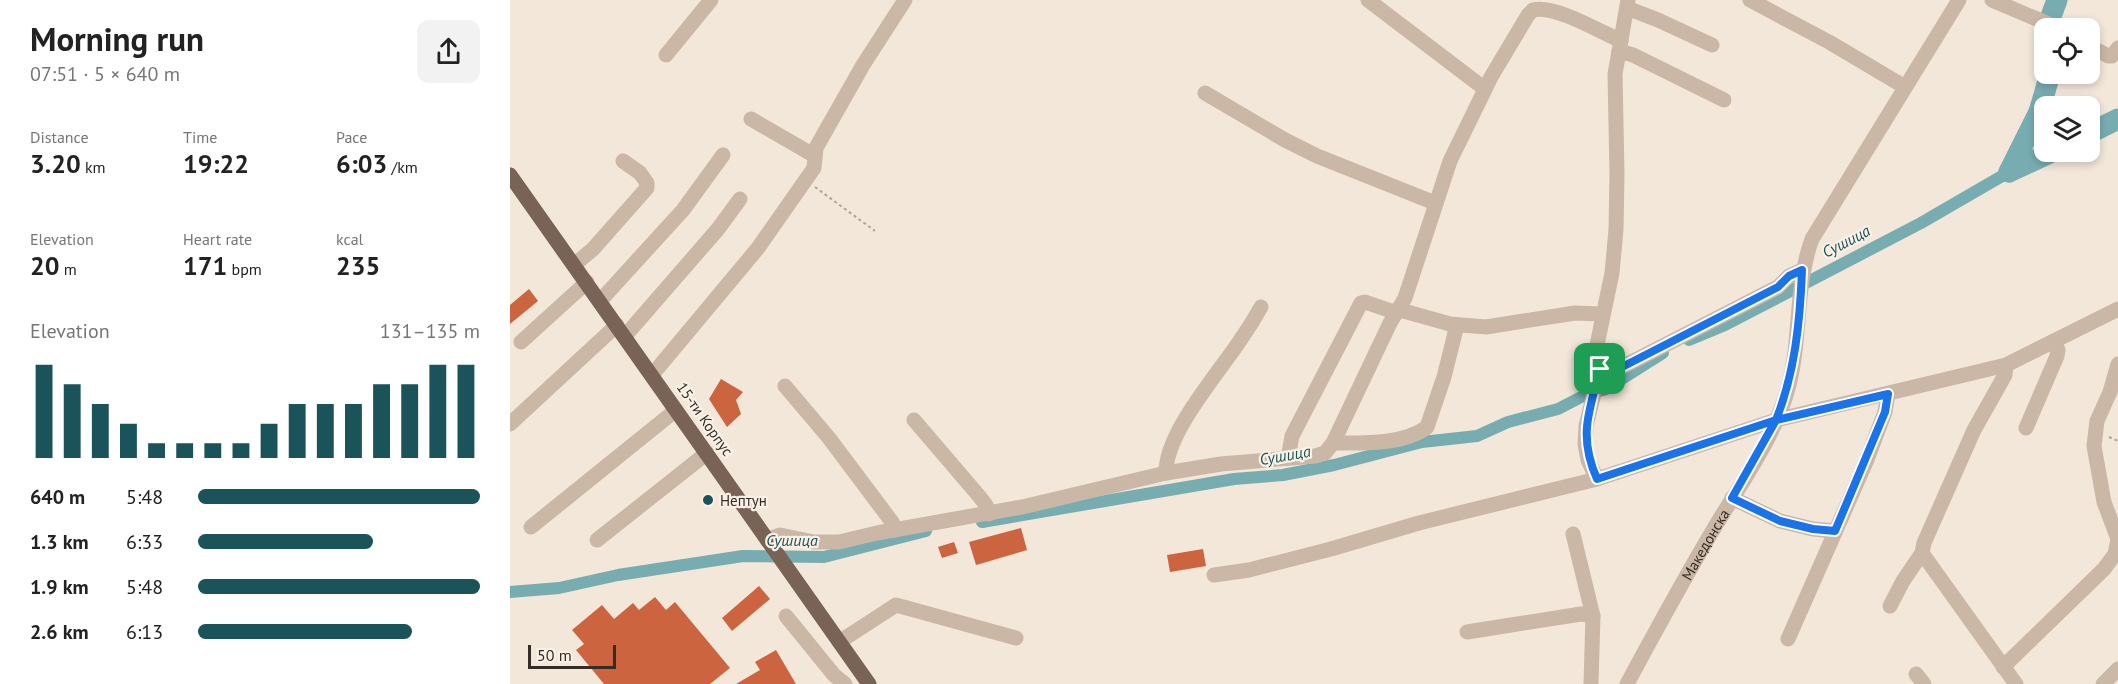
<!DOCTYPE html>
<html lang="en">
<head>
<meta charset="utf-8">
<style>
	:root { --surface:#fff; --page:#f2f2f2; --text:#222; --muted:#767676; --accent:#1a545a }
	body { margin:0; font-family:"PT Sans",sans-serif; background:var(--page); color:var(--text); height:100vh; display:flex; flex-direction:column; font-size:22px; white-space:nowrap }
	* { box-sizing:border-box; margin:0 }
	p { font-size:20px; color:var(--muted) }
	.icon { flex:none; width:33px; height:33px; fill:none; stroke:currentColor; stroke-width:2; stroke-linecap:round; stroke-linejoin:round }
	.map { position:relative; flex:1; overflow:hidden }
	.sheet { display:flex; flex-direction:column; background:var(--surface); width:510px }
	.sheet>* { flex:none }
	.controls { position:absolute; left:1524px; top:18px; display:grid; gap:12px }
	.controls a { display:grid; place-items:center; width:66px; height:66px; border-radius:12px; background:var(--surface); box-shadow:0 3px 9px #0003; font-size:30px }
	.scale { position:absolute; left:18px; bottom:15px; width:88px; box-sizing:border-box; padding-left:6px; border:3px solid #362c27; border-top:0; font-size:16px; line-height:21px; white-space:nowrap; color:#362c27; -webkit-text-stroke:4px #faf1e6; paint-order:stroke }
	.pin { position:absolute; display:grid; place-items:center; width:51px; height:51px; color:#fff; margin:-26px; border-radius:12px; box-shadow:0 3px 9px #0006 }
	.round { display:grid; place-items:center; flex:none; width:63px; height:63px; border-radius:12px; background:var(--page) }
	.overview { display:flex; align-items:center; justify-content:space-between; height:102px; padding:0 30px }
	h1 { font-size:33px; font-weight:600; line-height:45px }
	.figures { display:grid; grid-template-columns:repeat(3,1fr); gap:9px; height:102px; padding:6px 30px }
	.figures div { display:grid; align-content:center }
	.figures b { font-size:26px; font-weight:600 }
	.figures small { font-size:16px; font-weight:400 }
	.figures p { font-size:16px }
	.chart { height:168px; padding:12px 30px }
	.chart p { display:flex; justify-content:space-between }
	.chart svg { width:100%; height:108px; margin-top:6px; stroke:var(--accent); stroke-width:6 }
	ul { padding:0 30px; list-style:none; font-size:20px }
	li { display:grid; grid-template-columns:96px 72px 1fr; align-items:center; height:45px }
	li i { height:15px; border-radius:8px; background:var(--accent) }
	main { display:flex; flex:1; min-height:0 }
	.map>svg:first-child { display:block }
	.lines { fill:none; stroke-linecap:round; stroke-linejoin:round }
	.canal { stroke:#77adb1; stroke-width:12 }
	.river { stroke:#77adb1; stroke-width:21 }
	.building { fill:#cb643f }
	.path { stroke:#b7a18f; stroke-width:2; stroke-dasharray:3 3; stroke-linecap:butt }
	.minor { stroke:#cbb7a5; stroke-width:15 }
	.major { stroke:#796357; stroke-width:15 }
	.route-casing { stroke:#fff; stroke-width:12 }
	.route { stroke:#1a73e8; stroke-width:8 }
	.poi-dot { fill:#1a545a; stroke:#faf1e6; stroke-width:2 }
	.labels { text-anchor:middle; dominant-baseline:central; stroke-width:4.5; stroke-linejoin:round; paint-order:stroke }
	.street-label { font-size:15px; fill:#362c27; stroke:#faf1e6 }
	.poi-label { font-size:15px; fill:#362c27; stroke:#faf1e6; text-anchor:start }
	.water-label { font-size:16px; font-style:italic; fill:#1a545a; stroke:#faf1e6 }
</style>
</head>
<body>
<main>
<section class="sheet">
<div class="overview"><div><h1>Morning run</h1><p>07:51 · 5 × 640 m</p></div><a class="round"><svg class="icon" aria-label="share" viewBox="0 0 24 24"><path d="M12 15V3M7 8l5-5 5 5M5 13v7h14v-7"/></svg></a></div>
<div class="figures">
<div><p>Distance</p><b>3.20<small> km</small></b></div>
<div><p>Time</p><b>19:22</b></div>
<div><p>Pace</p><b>6:03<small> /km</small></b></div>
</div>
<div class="figures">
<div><p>Elevation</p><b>20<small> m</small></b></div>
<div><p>Heart rate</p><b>171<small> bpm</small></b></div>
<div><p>kcal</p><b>235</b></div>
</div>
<div class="chart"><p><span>Elevation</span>131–135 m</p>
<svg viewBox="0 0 160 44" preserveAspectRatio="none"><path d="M5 44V6M15 44V14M25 44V22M35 44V30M45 44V38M55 44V38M65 44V38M75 44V38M85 44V30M95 44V22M105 44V22M115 44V22M125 44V14M135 44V14M145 44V6M155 44V6"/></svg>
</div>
<ul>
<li><b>640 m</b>5:48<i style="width:100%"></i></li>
<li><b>1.3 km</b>6:33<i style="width:62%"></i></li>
<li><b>1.9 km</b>5:48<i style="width:100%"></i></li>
<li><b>2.6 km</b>6:13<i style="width:76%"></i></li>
</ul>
</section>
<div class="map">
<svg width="1608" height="684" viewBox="0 0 1608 684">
	<rect width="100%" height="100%" fill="#f3e7da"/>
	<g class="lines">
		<g class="canal">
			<path d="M1179 340 1215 325 1411 223 1499 172"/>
			<path d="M472 522 724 479 773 475 824 465 912 442 967 436 998 422 1048 409 1075 395 1096 389 1153 353"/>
			<path d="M0 592 49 588 108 575 233 556 314 557 416 531"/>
		</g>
		<g class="river">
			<path d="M1540 28V19L1547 0"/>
			<path d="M1580 133 1608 119"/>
			<path d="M1499 172 1529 112 1540 74"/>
			<path d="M1499 172 1542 152"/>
		</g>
	</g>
	<g class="building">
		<path d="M19 289 28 301 0 324V305Z"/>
		<path d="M211 379 233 392 226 400 231 414 217 427 199 399Z"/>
		<path d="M511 528 517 550 466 565 459 542Z"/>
		<path d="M444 542 448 553 432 558 428 547Z"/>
		<path d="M693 549 696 566 660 572 657 555Z"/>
		<path d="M249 586 260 599 222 631 212 618Z"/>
		<path d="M145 597 156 610 165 602 220 668 200 684H94L66 650 74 644 62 630 92 605 104 619 123 603 129 610Z"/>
		<path d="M266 650 286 684H226L250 670 245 662Z"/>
	</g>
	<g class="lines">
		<g class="path">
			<path d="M305 187 365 231"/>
			<path d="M1599 437 1608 441"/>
		</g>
		<g class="minor">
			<path d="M858 0 975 89"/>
			<path d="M1240 0 1319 42 1395 87"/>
			<path d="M1482 0 1548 28"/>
			<path d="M1117 8 1148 20 1202 45"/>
			<path d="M1580 46 1598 56H1602L1608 48"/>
			<path d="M1109 51 1123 55 1214 100"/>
			<path d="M156 55 201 0"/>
			<path d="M695 93 775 140 807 156 925 203"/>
			<path d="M241 119 305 156"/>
			<path d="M64 265 83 249 137 188V183L130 173 113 161"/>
			<path d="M90 301 173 210 213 155"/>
			<path d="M890 310 940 324 976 327 1065 313 1092 314"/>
			<path d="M115 336 208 229 230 199"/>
			<path d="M11 342 77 282"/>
			<path d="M1496 365 1495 375 1464 430 1414 543 1412 553 1506 684"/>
			<path d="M1090 369 1114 366 1268 287 1279 276 1292 270"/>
			<path d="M142 375 248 248 304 168 306 148 311 139 353 65 395 0"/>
			<path d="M275 386 319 438 382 522 385 530"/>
			<path d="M404 420 469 496 476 505 479 514"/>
			<path d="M0 424 107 325"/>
			<path d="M1516 428 1547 356 1548 350 1544 341"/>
			<path d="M823 443C852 443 894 445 917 427L934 377 947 325"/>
			<path d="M778 458 782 436 851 303 855 302 887 313"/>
			<path d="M656 473C655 433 709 373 731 339 738 329 745 318 751 307"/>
			<path d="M1087 479 1078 460 1075 444 1076 426 1090 369 1087 345 1102 273 1106 230 1107 174 1105 74 1118 0"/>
			<path d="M1222 498 1270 521 1303 529 1325 531"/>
			<path d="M21 527 166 410"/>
			<path d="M1063 534 1083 616 1081 684"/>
			<path d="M87 540 197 453"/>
			<path d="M257 540 270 535 304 542H329L367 533 512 507 656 473 711 464 805 456 815 453 823 443 880 323 895 298 940 161 981 77 1018 15 1023 10C1044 4 1091 32 1111 41"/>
			<path d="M704 575 739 570 821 549 909 523 1087 479 1266 420 1496 365 1608 309"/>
			<path d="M1380 606 1393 581 1412 553"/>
			<path d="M276 616 324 675 335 684"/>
			<path d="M957 632 1071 614 1083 616"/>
			<path d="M1278 639 1356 462 1375 412 1378 394"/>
			<path d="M329 642 386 605 506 638"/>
			<path d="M1493 667 1594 569 1605 554 1608 539 1594 502 1584 446 1587 421 1600 392 1608 364"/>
			<path d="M1406 674 1414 684"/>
			<path id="s1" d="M1117 684C1146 630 1175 577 1206 525 1232 482 1263 439 1277 392 1292 342 1284 288 1302 239L1449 0"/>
			<path d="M1593 684 1608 669"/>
		</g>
		<path class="major" d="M0 175 359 684"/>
	</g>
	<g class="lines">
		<g class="route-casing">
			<path id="route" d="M1090 369C1079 412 1068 436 1087 479L1266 420 1222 498 1270 521 1303 529 1325 531 1375 412 1378 394 1266 420C1285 372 1290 322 1292 270L1279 276 1268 287 1114 366 1090 369"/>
		</g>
		<use href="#route" class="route"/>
	</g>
	<circle class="poi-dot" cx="198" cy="500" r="6"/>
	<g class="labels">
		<g class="street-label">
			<text transform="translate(195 419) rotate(55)">15-ти Корпус</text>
			<text stroke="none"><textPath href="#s1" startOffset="160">Македонска</textPath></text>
		</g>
		<g class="poi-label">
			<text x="210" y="500">Нептун</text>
		</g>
		<g class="water-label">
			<text transform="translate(1336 241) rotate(-28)">Сушица</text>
			<text transform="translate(775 455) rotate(-10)">Сушица</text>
			<text x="282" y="540">Сушица</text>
		</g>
	</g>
</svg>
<div class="controls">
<a><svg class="icon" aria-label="locate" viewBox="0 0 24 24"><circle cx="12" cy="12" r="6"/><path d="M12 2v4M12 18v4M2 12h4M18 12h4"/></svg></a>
<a><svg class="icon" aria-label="layers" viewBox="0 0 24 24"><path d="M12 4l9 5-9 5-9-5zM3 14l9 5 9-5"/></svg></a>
</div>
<div class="scale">50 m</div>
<div class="pin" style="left:1090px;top:369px;background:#1e9e55"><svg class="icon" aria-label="arrive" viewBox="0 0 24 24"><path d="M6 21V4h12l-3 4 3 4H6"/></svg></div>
</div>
</main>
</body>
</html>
